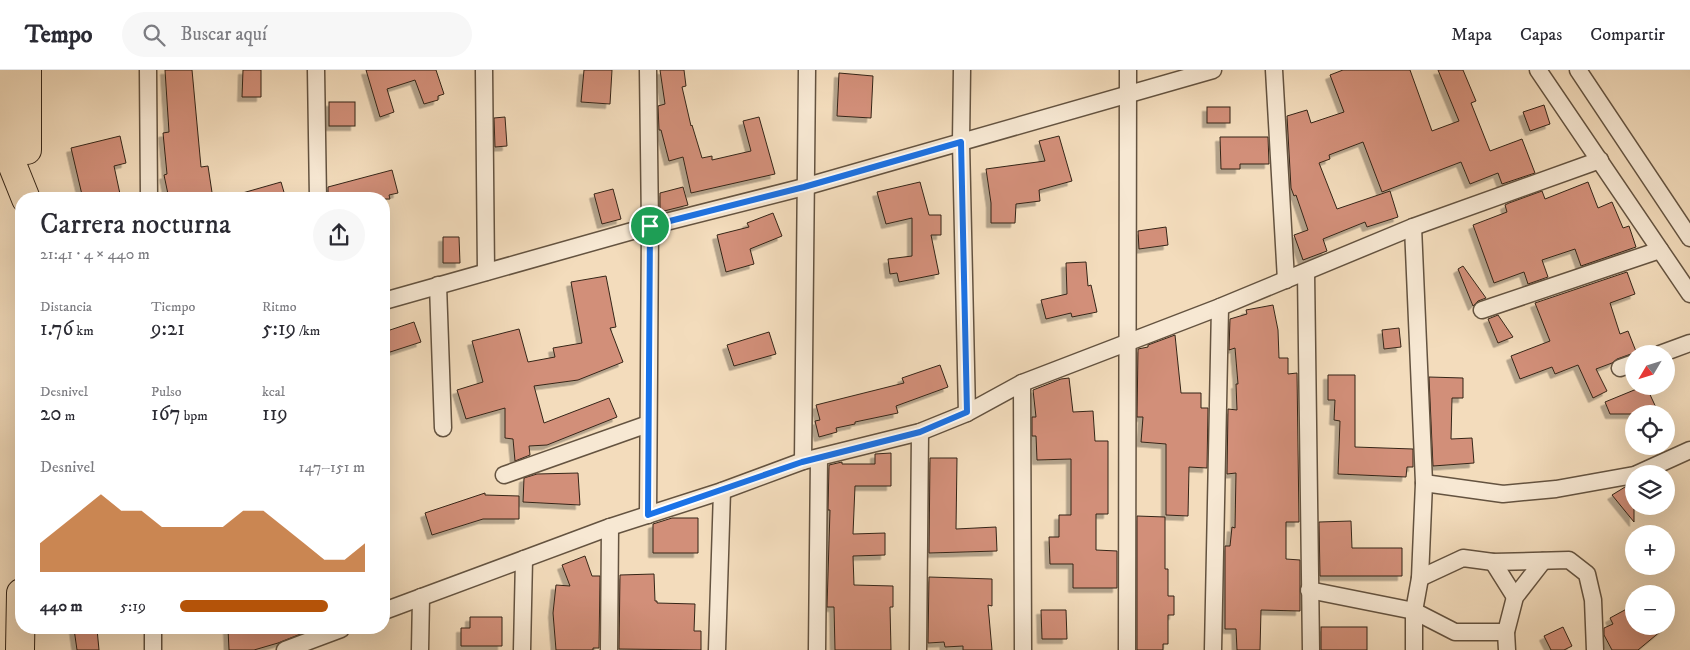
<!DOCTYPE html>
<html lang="es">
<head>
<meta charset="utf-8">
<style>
	:root { --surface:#fff; --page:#f7f7f7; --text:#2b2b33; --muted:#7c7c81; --line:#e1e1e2; --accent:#b45309 }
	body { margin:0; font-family:"IM FELL DW Pica",serif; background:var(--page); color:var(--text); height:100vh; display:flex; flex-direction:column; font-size:19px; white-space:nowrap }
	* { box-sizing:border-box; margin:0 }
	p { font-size:16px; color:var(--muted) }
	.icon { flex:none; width:28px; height:28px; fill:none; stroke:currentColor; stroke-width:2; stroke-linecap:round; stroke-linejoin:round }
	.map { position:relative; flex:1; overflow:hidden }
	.sheet { position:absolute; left:15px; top:122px; width:375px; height:442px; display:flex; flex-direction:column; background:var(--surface); border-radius:20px; box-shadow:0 5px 20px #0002 }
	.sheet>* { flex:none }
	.needle { width:32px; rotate:232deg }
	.controls { position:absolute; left:1625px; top:275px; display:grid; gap:10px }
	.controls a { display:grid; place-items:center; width:50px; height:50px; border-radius:50%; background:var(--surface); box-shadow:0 5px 20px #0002; font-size:25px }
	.pin { position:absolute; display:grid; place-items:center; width:42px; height:42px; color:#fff; margin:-21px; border:2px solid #fff; border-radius:50%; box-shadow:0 1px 5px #0007 }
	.round { display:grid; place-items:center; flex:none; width:52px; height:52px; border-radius:26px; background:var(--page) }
	.overview { display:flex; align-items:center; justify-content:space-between; height:85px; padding:0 25px }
	h1 { font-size:28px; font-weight:600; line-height:38px }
	.figures { display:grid; grid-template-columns:repeat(3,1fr); gap:8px; height:85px; padding:5px 25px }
	.figures div { display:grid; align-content:center }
	.figures b { font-size:21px; font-weight:600 }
	.figures small { font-size:14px; font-weight:400 }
	.figures p { font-size:14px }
	.chart { height:140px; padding:10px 25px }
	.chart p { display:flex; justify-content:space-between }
	.chart svg { width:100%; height:90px; margin-top:5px; fill:var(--accent); opacity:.7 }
	ul { padding:0 25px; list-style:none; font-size:16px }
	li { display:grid; grid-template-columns:80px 60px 1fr; align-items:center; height:38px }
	li i { height:12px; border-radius:6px; background:var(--accent) }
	header { display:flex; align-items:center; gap:30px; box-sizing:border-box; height:70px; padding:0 25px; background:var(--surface); border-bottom:1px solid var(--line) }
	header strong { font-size:24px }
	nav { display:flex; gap:28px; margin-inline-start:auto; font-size:18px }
	.search { width:350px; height:45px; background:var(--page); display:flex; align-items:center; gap:12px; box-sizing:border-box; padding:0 18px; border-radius:28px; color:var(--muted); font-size:19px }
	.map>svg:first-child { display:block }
	.building { fill:#d28f79; stroke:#352517; filter:url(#shadow) }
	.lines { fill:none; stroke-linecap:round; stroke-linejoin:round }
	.minor-casing { stroke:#645340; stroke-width:19 }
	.trunk-casing { stroke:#352517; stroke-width:30 }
	.minor { stroke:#f7e8d3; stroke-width:16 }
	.trunk { stroke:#f3dcbc; stroke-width:28 }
	.route-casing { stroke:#fff; stroke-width:10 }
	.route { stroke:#1a73e8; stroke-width:6 }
</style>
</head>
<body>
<header>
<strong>Tempo</strong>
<div class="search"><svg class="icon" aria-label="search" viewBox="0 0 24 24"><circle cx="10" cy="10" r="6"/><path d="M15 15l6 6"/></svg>Buscar aquí</div>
<nav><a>Mapa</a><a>Capas</a><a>Compartir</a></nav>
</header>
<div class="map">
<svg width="1690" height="580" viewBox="0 0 1690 580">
	<defs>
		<filter id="shadow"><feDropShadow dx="-4.5" dy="4.5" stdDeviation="0" flood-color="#0004"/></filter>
	</defs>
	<rect width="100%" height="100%" fill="#f3dcbc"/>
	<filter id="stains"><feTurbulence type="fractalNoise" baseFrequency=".004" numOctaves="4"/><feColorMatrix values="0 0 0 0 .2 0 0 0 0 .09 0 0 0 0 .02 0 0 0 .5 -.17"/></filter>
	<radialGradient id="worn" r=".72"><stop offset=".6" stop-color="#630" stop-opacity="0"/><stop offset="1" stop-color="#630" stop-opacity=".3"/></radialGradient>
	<g class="building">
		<path d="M165 0H192L201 97 208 96 213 129H169L164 105 167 104 163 63 169 62Z"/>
		<path d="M243 0H261V27H242Z"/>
		<path d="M366 0H436L444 24 438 26V30L424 34 415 10 387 19 394 42 380 47Z"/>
		<path d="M584 0H612L610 34 581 32Z"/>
		<path d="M660 0H684L686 16 682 17 691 56 692 55 702 88 712 86V90L751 81 743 51 759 47 775 104 691 123 683 87 669 91 661 60H659L658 36 665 34Z"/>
		<path d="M1343 0H1410L1432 61 1459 51 1438 0H1463L1476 31 1471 33 1490 81 1522 69 1535 103 1502 114 1498 103 1470 114 1461 92 1382 122 1363 72 1329 85 1330 89 1319 93 1337 139 1390 121 1398 147 1367 157 1365 152 1323 169 1327 181 1303 190 1294 165 1308 160 1296 125 1294 126 1291 118 1287 46 1307 40 1311 53 1344 42 1330 5Z"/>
		<path d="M839 3 873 6 871 48 837 46Z"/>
		<rect x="329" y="32" width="26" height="24"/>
		<path d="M1544 35 1550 54 1530 61 1523 42Z"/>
		<rect x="1207" y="37" width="23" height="16"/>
		<path d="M505 47 507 76 495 77 494 48Z"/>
		<path d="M120 66 126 93 114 96 120 124 98 129H83L71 78Z"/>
		<path d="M1059 66 1072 111 1039 120 1040 131 1016 134 1015 153H991V133L986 99 1045 91 1039 71Z"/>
		<path d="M1220 67H1268L1269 94H1240V99H1221Z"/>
		<path d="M392 100 398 123 389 125 390 129H328V117Z"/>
		<path d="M281 112 286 129H240L239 124Z"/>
		<path d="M920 112 929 145H941V165H931L939 204 899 212 897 203 890 204 888 189 912 186V148L886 154 877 122Z"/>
		<path d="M1588 112 1598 138 1612 132 1623 158 1629 156 1636 177 1581 196 1575 179 1542 190 1548 207 1528 214 1524 202 1494 213 1473 155 1507 142 1505 135 1509 133 1542 121 1545 129Z"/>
		<path d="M683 117 688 135 660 142V123Z"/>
		<path d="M613 119 621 149 602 154 594 124Z"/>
		<path d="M773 143 782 166 750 179 754 194 726 202 717 165 749 157 747 153Z"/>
		<path d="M1166 157 1168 175 1139 179 1138 161Z"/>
		<path d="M443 167H459L460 193H443Z"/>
		<path d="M1086 192 1088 216 1091 215 1097 242 1072 247 1071 243 1046 249 1041 230 1067 224 1066 193Z"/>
		<path d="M1463 196 1486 228 1478 231 1473 236 1458 199Z"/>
		<path d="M1627 202 1635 224 1610 233 1620 264 1628 261 1637 284H1631L1617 289 1612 293 1596 299 1607 321 1593 328 1578 295 1555 304 1552 297 1520 309 1511 286 1550 271 1535 233Z"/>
		<path d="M606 206 616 257 610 258 623 292 578 310 534 316 544 353 609 328 617 347 547 375 529 376 530 385 515 391 513 369 505 368V338L466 349 457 320 483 312 472 271 519 259 528 292 555 287 553 278 582 273 571 212Z"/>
		<path d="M1273 235 1278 260 1279 288H1288V304L1297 303 1299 452H1286V489L1300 490V541L1261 540 1260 580H1237L1236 559H1225V476H1230L1232 457 1235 458 1236 403 1227 404 1228 339 1237 340 1236 314H1238L1235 278 1229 280 1230 249 1247 244 1246 240Z"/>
		<path d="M1498 245 1513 267 1498 273 1488 249Z"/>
		<path d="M414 252 421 272 384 284V262Z"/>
		<path d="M1399 258 1401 277 1384 279 1382 260Z"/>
		<path d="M769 262 776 284 734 296 727 275Z"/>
		<path d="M1175 265 1181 323H1201V338H1208L1207 398 1189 397 1188 446 1166 445V374L1141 372 1143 347H1137L1138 279 1148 277V275Z"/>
		<path d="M940 295 948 317 896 336 898 343 855 352V354L836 358 837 362 819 367 815 351 820 350 816 335 904 313 902 308Z"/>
		<path d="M1328 305H1355V377L1413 379V397H1407L1406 407 1338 404 1340 351 1334 350 1335 330H1328Z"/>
		<path d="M1429 307 1463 308V328H1452L1451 369 1472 368 1474 393 1433 396Z"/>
		<path d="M1069 308 1073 342 1093 341 1095 371H1108V444H1096V480L1117 481V518H1073V494H1050L1049 467H1059V445H1071V389L1037 390 1036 366H1032V347H1036L1033 320 1061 309Z"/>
		<path d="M1644 316H1646L1659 344H1610L1605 332Z"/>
		<path d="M891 383V416H855L853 464 885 463V485L853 486 854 515 893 516V537H890L891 580H835L834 537H827L830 440H828L829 395 842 392V394H875V384Z"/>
		<path d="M930 388H957L956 459 996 457 997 481 929 483Z"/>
		<path d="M578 403 580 435 523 432 524 408 537 404Z"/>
		<path d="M1634 415V452L1612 425 1625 417Z"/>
		<path d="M485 423V425L519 426V449H483L432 465 425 443Z"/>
		<path d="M1137 446 1165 447V499H1168V526H1174V545H1168V574H1163V580H1137Z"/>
		<path d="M672 448H698V483H653V454Z"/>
		<path d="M1351 451 1352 478H1402V506H1320L1319 452Z"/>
		<path d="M585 486 592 506H600L599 578H593V580H556L553 543 556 515 570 516 562 495Z"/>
		<path d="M654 504 655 531H657V533L695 534 694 561H701V580L619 579 620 505Z"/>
		<path d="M929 507 992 509V536L988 535 992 580H963V576L945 577 944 572 928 573Z"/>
		<path d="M1634 535V556H1667L1638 580H1612L1604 565V558L1613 554 1610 548Z"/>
		<path d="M1041 540H1066L1067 569H1042Z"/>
		<path d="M470 547H502V576H461V558H470Z"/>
		<rect x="1321" y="557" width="46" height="23"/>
		<path d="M1563 557 1572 576 1564 580H1551L1544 566Z"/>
		<path d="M74 559H97L99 580H77Z"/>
		<path d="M228 559H313L278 573 254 580H229Z"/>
	</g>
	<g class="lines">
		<g class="minor-casing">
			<g id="minor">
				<path d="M148 0 149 129"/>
				<path d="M316 0 318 129"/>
				<path d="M484 0 486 202"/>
				<path d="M962 0 961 72 967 343"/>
				<path d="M1274 0 1286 210"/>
				<path d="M1538 0 1690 224"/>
				<path d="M1578 0 1690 168"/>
				<path d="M1413 157 1424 413 1420 508 1414 541V580"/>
				<path d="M1306 202 1311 580"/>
				<path d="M438 215 443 358"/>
				<path d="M384 231 650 156 804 117 1213 0"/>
				<path d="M1482 240 1660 180"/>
				<path d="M1660 284 1690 273"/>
				<path d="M1620 298 1634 293"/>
				<path d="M1022 313 1023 580"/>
				<path d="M803 391 807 0"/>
				<path d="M1637 404 1690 380"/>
				<path d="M504 405 648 354"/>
				<path d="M1424 413 1503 424 1556 419 1634 405"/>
				<path d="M648 445 650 156 648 0"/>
				<path d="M1493 492 1515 527"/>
				<path d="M1420 508 1463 488 1493 492 1569 490 1587 504 1593 530 1595 580"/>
				<path d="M1309 520 1414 541 1455 562H1506"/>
				<path d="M384 541 610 457 722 421 803 391 920 362 967 343 1022 313 1220 237 1413 157 1600 90"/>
				<path d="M153 559V580"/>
				<path d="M285 580 341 559"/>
				<path d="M420 580 421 527"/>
				<path d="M522 580 524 489"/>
				<path d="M609 580 610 457"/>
				<path d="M717 580 722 421"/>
				<path d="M817 580 819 388"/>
				<path d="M918 580 920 362"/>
				<path d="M1127 580 1128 0"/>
				<path d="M1213 580 1220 237"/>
				<path d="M1507 580 1506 562 1515 527 1543 491"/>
			</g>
		</g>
		<g class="trunk-casing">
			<g id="trunk">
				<path d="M7 0 8 84 26 129"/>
				<path d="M27 80V0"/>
				<path d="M20 580 21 523"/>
			</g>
		</g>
		<use href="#minor" class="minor"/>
		<use href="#trunk" class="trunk"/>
	</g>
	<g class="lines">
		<g class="route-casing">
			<path id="route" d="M961 72 967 342 920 362 802 392 648 445 650 156 804 117Z"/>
		</g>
		<use href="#route" class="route"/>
	</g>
	<rect width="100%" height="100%" filter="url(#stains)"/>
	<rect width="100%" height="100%" fill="url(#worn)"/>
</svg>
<div class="controls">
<a><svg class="needle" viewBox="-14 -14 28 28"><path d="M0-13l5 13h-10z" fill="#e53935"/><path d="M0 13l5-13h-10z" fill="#7c7c81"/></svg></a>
<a><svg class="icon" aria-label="locate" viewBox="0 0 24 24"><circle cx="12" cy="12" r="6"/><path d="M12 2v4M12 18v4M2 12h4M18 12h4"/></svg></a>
<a><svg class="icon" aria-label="layers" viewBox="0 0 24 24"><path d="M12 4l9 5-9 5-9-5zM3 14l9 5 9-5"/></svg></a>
<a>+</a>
<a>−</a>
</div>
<div class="pin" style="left:650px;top:156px;background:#1e9e55"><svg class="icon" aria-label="arrive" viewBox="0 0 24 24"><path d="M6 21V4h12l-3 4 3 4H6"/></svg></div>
<section class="sheet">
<div class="overview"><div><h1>Carrera nocturna</h1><p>21:41 · 4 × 440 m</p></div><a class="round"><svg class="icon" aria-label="share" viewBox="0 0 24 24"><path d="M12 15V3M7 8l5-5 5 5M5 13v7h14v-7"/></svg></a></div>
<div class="figures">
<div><p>Distancia</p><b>1.76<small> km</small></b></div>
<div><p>Tiempo</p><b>9:21</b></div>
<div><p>Ritmo</p><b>5:19<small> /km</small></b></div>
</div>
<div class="figures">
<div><p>Desnivel</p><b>20<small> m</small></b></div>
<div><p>Pulso</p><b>167<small> bpm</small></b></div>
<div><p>kcal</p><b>119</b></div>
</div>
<div class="chart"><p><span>Desnivel</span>147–151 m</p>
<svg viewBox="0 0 160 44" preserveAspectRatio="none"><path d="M0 44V30L10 22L20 14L30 6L40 14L50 14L60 22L70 22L80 22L90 22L100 14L110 14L120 22L130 30L140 38L150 38L160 30V44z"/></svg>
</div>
<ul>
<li><b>440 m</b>5:19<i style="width:80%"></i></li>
</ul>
</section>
</div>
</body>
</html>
